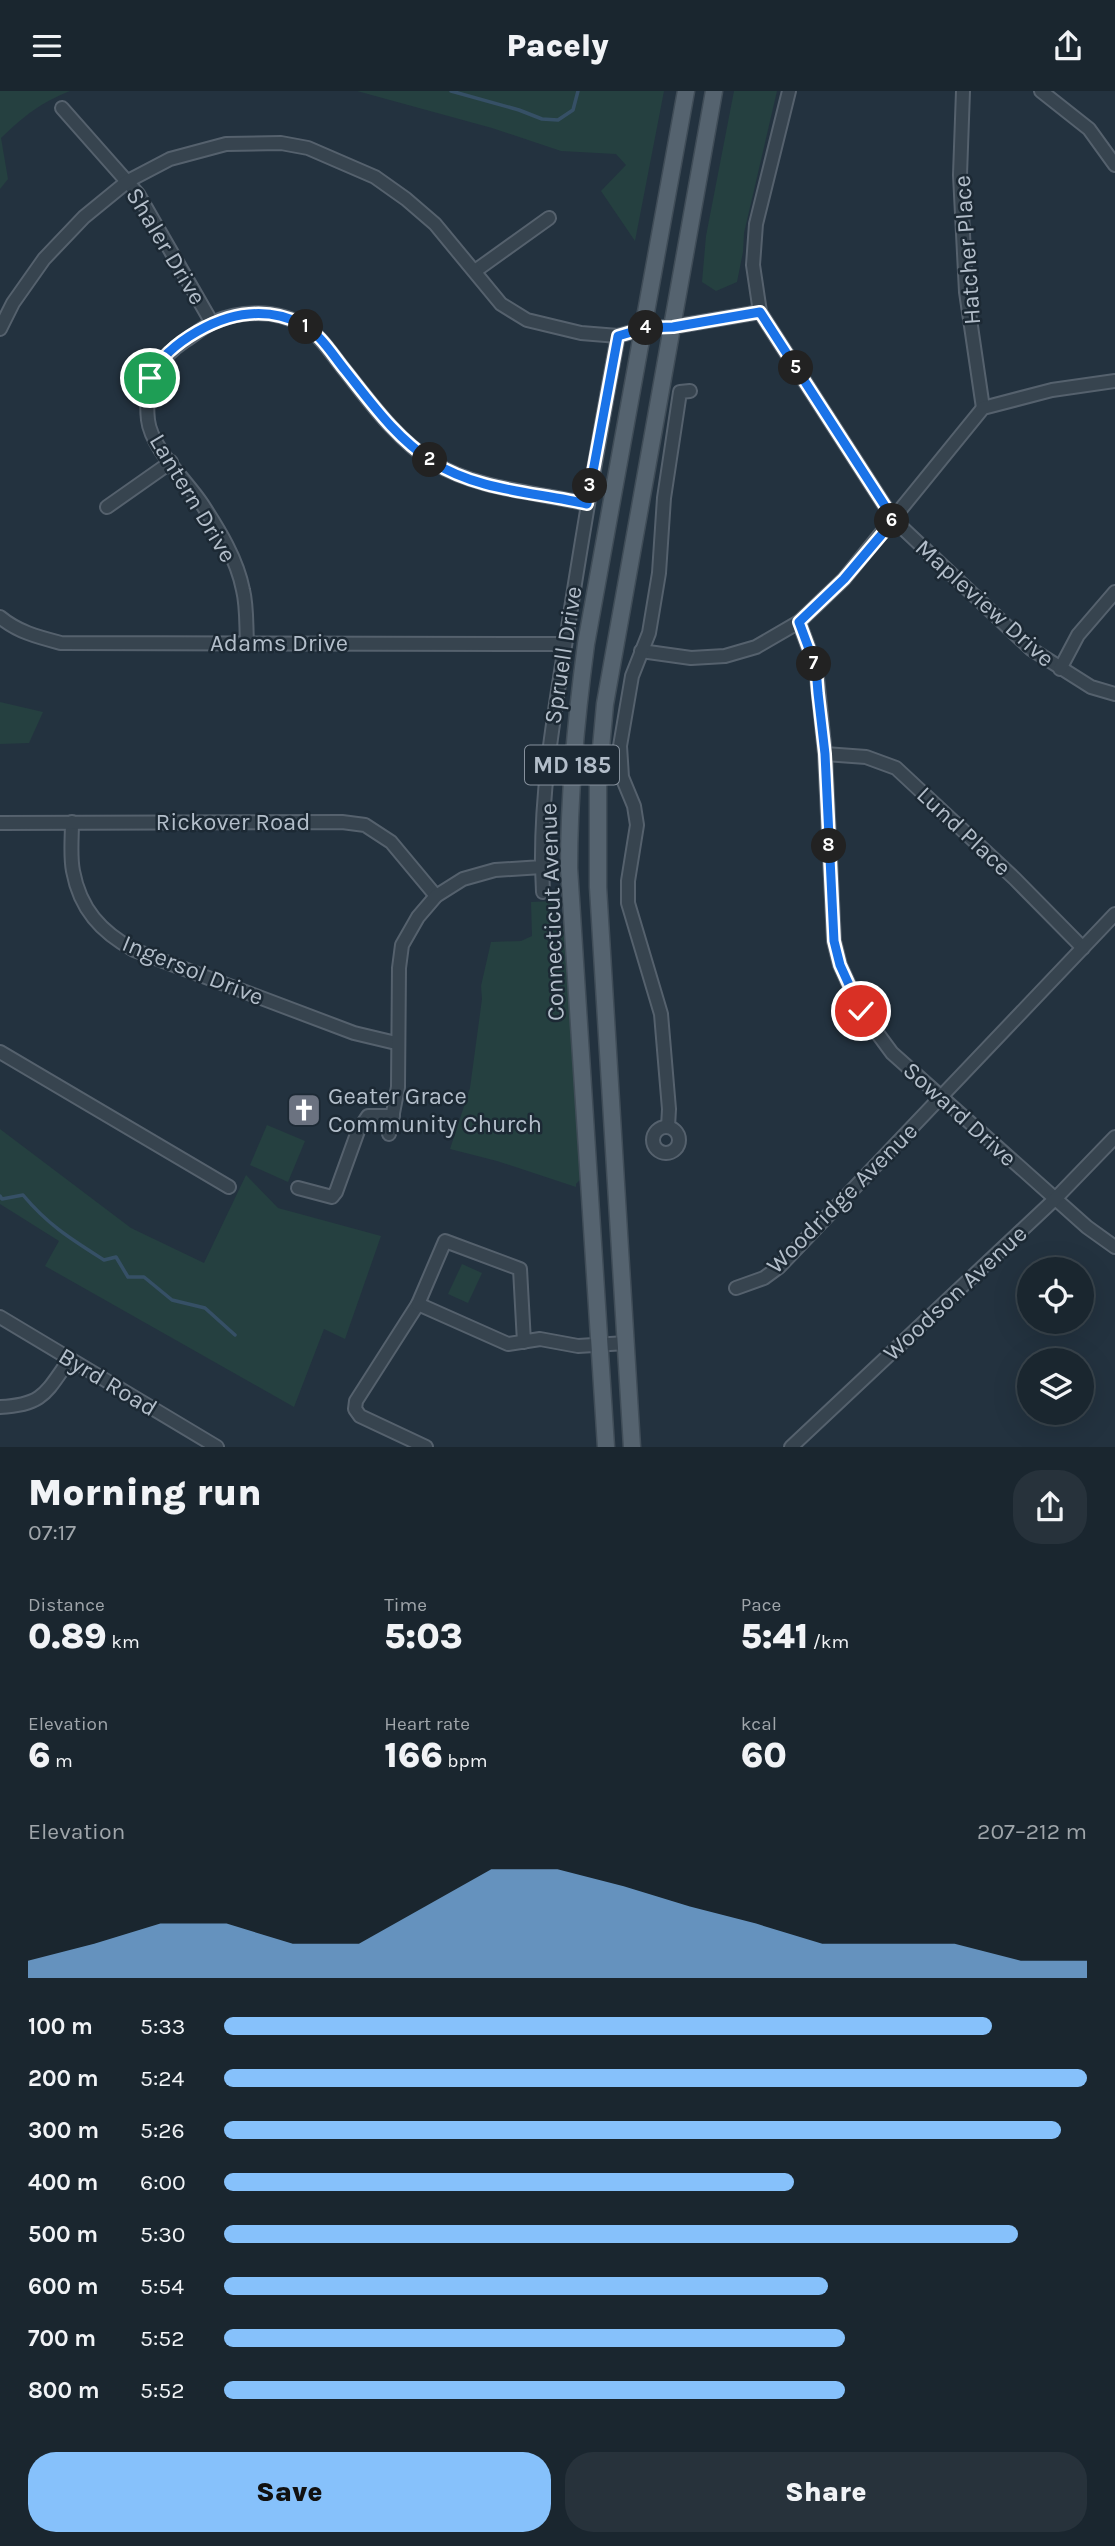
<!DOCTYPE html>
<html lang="en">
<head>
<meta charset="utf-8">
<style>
	:root { --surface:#1a262f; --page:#27323b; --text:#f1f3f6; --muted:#9fa5aa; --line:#38434b; --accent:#86c1fb }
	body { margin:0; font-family:Karla,sans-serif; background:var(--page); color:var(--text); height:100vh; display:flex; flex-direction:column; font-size:26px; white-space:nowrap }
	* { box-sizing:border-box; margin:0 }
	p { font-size:23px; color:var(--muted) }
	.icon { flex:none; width:38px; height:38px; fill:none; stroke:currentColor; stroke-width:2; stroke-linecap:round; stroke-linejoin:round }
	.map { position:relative; height:1356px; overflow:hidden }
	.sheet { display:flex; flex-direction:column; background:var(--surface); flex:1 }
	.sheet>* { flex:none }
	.tools { position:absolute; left:1017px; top:1166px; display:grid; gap:14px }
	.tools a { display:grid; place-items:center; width:77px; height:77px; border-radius:50%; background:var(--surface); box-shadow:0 7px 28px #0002,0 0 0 2px var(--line); font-size:35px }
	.pin { position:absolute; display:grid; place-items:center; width:60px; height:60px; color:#fff; margin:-30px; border:4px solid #fff; border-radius:50%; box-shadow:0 2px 7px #0007 }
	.km { position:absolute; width:35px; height:35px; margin:-18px; border-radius:50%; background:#222; color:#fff; font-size:19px; line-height:35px; text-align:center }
	.round { display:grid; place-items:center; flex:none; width:74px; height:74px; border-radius:28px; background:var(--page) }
	.overview { display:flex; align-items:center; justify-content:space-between; height:119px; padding:0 28px }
	h1 { font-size:38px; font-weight:800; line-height:52px }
	.figures { display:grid; grid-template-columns:repeat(3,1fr); gap:10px; height:119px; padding:7px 28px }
	.figures div { display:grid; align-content:center }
	.figures b { font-size:35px; font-weight:800 }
	.figures small { font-size:19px; font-weight:400 }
	.figures p { font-size:19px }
	.chart { height:196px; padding:14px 28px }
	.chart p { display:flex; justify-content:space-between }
	.chart svg { width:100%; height:126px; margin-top:7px; fill:var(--accent); opacity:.7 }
	.cta { display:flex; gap:14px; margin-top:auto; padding:14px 28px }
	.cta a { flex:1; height:80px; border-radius:28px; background:var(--accent); color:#111; font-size:28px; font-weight:800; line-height:80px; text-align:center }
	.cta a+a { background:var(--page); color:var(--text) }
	ul { padding:0 28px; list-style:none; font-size:23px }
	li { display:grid; grid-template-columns:112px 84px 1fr; align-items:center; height:52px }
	li i { height:18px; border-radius:9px; background:var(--accent) }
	header { display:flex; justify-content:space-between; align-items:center; height:91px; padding:0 28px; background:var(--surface); font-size:32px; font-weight:800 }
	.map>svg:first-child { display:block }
	.green { fill:#254040 }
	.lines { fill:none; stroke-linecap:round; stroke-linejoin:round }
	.stream { stroke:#365066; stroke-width:3.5 }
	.minor-casing { stroke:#55616d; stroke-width:16 }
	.major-casing { stroke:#404d58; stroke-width:19 }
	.minor { stroke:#37444f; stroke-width:12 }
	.major { stroke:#55636f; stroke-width:16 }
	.route-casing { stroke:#fff; stroke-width:14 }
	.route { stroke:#1a73e8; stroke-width:9 }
	.labels { text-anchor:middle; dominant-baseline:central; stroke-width:5; stroke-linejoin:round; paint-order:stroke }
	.shield { fill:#1c2934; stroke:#86919d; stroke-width:2 }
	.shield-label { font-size:23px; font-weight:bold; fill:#b3beca }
	.street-label { font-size:24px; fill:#b3beca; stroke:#1c2934 }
	.poi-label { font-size:24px; fill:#b3beca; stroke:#1c2934; text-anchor:start }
</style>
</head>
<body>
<header><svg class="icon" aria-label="menu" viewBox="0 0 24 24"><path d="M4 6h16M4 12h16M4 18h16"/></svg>Pacely<svg class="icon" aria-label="share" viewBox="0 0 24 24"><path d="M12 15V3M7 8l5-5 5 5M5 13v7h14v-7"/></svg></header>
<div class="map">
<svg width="1115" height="1356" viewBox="0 0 1115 1356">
	<rect width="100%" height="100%" fill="#23323f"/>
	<g class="green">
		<path d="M0 0H70C40 12 24 25 1 47L8 88 0 98Z"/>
		<path d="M357 0H664L635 150 601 100 626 74 616 63 561 60 492 37Z"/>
		<path d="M734 0H777L744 142 743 161 737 191 716 200 702 191 706 145Z"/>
		<path d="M0 611 43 621 29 652 0 653Z"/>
		<path d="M553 810 556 837 572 832 588 1080 576 1093V1096L497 1070 450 1058 470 997 482 908 481 895 491 851 521 850 532 845 531 811Z"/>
		<path d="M267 1034 305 1050 288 1091 250 1074Z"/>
		<path d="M0 1038 131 1137 204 1172 246 1084 278 1117 381 1145 345 1248 324 1238 294 1316 45 1175 59 1150 0 1113Z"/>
		<path d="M462 1173 482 1182 468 1212 448 1203Z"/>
	</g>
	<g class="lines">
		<g class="stream">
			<path d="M451 0 519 19 542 28 558 29 573 19 578 0"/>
			<path d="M0 1105 2 1108 23 1104C48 1134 71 1148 104 1169L116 1166 128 1186H144L172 1209 205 1217 235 1244"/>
		</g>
		<g class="minor-casing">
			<g id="minor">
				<path d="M789 0 756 133 753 174 760 221 894 429 1031 558 1091 596 1115 603"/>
				<path d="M963 0 960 84 966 201 983 317"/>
				<path d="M1041 0 1089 38 1115 74"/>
				<path d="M62 17 138 103 212 232"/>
				<path d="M475 180 549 127"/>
				<path d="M0 238 13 212 44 168 84 126 128 90 170 68 226 53 281 52 308 57 375 86 406 108 435 133 501 213 527 229 581 242 618 245 645 237 672 236 760 221"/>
				<path d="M107 416 171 371"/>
				<path d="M0 526C18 541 38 546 61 552L565 553"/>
				<path d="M799 531 816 577 825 663 834 850 840 874 861 920 892 962 1087 1136 1115 1156"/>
				<path d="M247 551C246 534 247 515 243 499 237 468 219 439 202 413 187 390 151 357 148 329 144 292 155 270 186 249 194 244 203 236 212 232 239 219 278 218 304 235 321 245 331 262 343 277 371 312 396 348 434 372 479 399 537 401 587 413"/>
				<path d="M641 560 691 567 725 565 756 556 799 531 844 488 983 317 1052 299 1115 290"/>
				<path d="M1060 578 1078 544 1115 501"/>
				<path d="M825 663 866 666 896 677 1015 788 1083 857"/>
				<path d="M72 731C72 746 70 765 73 780 80 818 101 841 134 859L354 942 396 952"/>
				<path d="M0 732 342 731 365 734 391 751 436 805"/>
				<path d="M542 776 543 801"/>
				<path d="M0 961 229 1096"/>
				<path d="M668 1036 669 1018 661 923 628 812V790L637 734 634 715 622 686 620 655 632 585 649 542 659 482 664 407 680 301 690 300"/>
				<circle cx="666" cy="1049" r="13"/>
				<path d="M389 1043 398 996 399 877 402 854 418 826 436 805 463 788 495 779 542 776C541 699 554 624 566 549 582 447 599 346 618 245"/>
				<path d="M298 1097 332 1106 336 1101 358 1040 368 1025H393"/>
				<path d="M736 1197 764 1187 779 1176 1115 823"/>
				<path d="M418 1213 356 1310 355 1318 360 1325 426 1356"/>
				<path d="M0 1226 217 1356"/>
				<path d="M524 1251 520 1178 445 1150 418 1213 508 1253 540 1248 578 1255 626 1252"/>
				<path d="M0 1316C44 1314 46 1301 70 1268"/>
				<path d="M791 1356 1055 1108 1115 1046"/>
			</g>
		</g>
		<g class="major-casing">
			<g id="major">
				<path d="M606 1356 569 777C569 701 576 628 586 553L686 0"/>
				<path d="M632 1356 598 796V690L605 613 714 0"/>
			</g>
		</g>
		<use href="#minor" class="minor"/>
		<use href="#major" class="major"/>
	</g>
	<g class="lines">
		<g class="route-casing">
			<path id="route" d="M150 287C156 279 161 268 169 261 185 246 208 233 228 227 253 220 278 221 301 233 320 242 332 263 345 279 372 313 396 347 433 371 478 400 536 401 587 413L618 245 645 237 673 236 760 221 894 429 844 488 799 531 816 577 818 602 825 663 834 850 840 874 861 920"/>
		</g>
		<use href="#route" class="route"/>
	</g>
	<defs>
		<g id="church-square" transform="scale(1.75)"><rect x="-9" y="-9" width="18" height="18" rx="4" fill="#6b7280" stroke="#1c2934"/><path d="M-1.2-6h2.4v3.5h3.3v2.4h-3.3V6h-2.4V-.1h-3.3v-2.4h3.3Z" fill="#fff"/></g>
	</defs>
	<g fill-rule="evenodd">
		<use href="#church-square" x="304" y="1019"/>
	</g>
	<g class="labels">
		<rect class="shield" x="525" y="654.5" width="94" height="39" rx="5"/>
		<g class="shield-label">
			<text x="572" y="674">MD 185</text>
		</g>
		<g class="street-label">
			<text transform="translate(166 155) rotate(59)">Shaler Drive</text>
			<text transform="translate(967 159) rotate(-94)">Hatcher Place</text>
			<text transform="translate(193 407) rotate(59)">Lantern Drive</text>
			<text transform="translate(985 512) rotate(42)">Mapleview Drive</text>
			<text x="279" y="552">Adams Drive</text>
			<text transform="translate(563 564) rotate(-81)">Spruell Drive</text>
			<text x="233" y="731">Rickover Road</text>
			<text transform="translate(964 740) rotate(43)">Lund Place</text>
			<text transform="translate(552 821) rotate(-92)">Connecticut Avenue</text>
			<text transform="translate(193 879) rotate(22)">Ingersol Drive</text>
			<text transform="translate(960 1023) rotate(42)">Soward Drive</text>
			<text transform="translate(842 1107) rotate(-45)">Woodridge Avenue</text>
			<text transform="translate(955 1202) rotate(-43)">Woodson Avenue</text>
			<text transform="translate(108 1291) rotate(31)">Byrd Road</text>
		</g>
		<g class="poi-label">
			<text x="328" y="1005">Geater Grace<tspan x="328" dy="28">Community Church</tspan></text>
		</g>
	</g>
</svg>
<div class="tools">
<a><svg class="icon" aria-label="locate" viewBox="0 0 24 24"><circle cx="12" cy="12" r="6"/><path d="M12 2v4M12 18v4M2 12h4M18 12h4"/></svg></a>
<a><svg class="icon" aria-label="layers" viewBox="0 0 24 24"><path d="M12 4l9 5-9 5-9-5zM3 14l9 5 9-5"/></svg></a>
</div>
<div class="pin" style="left:150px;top:287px;background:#1e9e55"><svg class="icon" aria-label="arrive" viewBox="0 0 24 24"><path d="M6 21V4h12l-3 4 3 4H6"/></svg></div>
<div class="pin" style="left:861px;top:920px;background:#d93025"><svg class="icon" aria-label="check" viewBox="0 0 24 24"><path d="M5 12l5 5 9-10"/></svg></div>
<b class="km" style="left:306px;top:236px">1</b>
<b class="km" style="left:430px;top:369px">2</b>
<b class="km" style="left:590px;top:395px">3</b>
<b class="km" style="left:646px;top:237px">4</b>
<b class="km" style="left:796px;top:277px">5</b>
<b class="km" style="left:892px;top:430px">6</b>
<b class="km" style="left:814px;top:573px">7</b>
<b class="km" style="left:829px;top:755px">8</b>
</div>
<section class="sheet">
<div class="overview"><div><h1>Morning run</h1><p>07:17</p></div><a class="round"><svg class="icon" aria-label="share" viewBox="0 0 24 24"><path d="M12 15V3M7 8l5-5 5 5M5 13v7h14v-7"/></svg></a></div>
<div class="figures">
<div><p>Distance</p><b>0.89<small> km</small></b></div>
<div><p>Time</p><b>5:03</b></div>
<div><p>Pace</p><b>5:41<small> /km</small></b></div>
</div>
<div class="figures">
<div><p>Elevation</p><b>6<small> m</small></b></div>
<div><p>Heart rate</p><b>166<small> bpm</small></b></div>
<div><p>kcal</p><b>60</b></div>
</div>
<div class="chart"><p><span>Elevation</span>207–212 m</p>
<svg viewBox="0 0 160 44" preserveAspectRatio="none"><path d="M0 44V38L10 32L20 25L30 25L40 32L50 32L60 19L70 6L80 6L90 12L100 19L110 25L120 32L130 32L140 32L150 38L160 38V44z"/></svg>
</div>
<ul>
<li><b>100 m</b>5:33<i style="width:89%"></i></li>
<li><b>200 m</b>5:24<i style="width:100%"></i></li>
<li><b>300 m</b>5:26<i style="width:97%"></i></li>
<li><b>400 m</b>6:00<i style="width:66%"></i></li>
<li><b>500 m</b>5:30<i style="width:92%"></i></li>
<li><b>600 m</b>5:54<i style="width:70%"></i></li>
<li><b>700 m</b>5:52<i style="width:72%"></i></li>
<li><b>800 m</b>5:52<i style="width:72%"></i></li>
</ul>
<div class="cta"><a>Save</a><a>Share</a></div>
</section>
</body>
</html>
